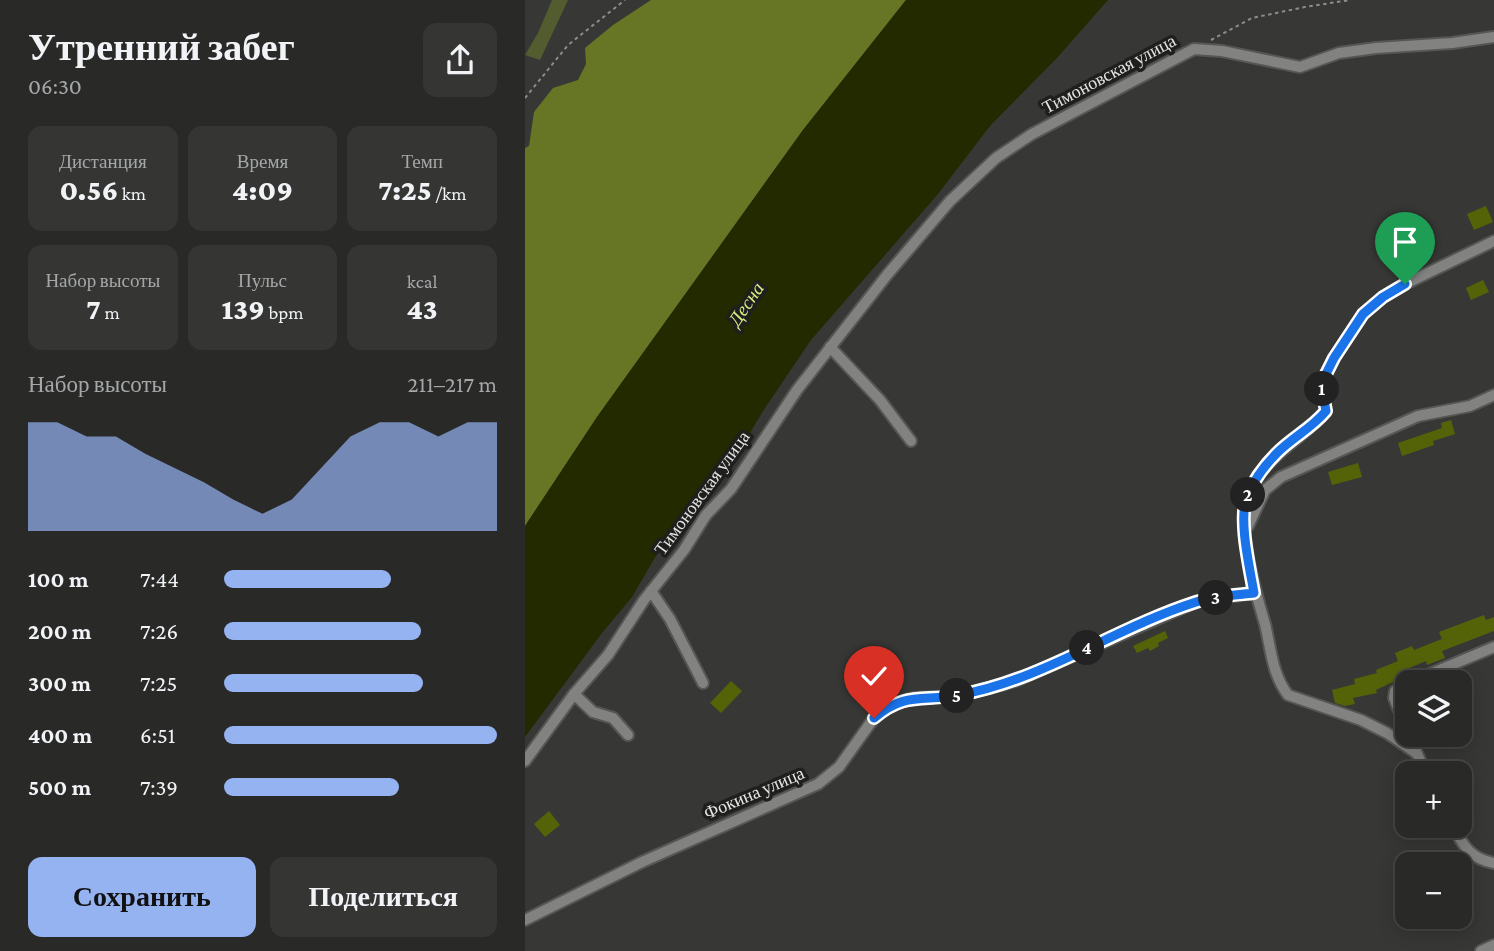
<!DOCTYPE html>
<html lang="ru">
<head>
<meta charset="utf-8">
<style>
	:root { --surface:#292a28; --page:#353634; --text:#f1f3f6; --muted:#a5a7a8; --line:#454645; --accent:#95b2f1 }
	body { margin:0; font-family:"Crimson Pro",serif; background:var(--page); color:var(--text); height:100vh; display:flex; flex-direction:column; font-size:26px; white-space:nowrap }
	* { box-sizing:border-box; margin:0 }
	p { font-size:23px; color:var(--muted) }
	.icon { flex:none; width:38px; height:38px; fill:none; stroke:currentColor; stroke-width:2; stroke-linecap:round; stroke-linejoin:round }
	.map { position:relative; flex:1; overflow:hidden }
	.details { display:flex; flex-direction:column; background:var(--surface); width:525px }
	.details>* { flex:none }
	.buttons { position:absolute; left:870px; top:670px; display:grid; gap:14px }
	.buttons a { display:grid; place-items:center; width:77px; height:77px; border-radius:14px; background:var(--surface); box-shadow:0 4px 18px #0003,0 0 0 2px var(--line); font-size:35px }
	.pin { position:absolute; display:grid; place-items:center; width:60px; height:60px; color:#fff; margin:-72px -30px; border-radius:50% 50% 50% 0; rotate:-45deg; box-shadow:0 0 7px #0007 }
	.pin .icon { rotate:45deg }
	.km { position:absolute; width:35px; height:35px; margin:-18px; border-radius:50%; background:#222; color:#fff; font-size:19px; line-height:35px; text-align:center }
	.round { display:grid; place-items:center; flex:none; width:74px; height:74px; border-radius:14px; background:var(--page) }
	.headline { display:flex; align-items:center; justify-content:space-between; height:119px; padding:0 28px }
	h1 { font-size:38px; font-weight:800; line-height:52px }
	.metrics { display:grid; grid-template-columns:repeat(3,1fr); gap:10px; height:119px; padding:7px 28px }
	.metrics div { display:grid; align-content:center; border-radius:14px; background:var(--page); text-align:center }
	.metrics b { font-size:30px; font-weight:800 }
	.metrics small { font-size:19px; font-weight:400 }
	.metrics p { font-size:19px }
	.chart { height:196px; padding:14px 28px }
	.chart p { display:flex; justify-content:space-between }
	.chart svg { width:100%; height:126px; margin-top:7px; fill:var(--accent); opacity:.7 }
	.primary-button { display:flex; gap:14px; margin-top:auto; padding:14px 28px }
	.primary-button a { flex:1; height:80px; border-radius:14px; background:var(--accent); color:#111; font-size:28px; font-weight:800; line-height:80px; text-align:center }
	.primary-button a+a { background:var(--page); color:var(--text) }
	ul { padding:0 28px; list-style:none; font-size:23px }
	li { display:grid; grid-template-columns:112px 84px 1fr; align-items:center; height:52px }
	li i { height:18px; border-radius:9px; background:var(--accent) }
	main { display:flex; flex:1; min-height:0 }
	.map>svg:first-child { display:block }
	.green { fill:#525c2f }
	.forest { fill:#677625 }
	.water { fill:#232a00 }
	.building { fill:#556308 }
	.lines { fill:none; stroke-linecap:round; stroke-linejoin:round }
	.minor-casing { stroke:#565754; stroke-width:14 }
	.path { stroke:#8c8d8a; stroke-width:2; stroke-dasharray:3.5 3.5; stroke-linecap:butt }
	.minor { stroke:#828380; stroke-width:10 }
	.route-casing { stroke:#fff; stroke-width:14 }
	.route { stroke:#1a73e8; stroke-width:9 }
	.labels { text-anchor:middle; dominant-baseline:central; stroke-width:7; stroke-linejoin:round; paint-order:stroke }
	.street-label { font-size:18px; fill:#e5e5e3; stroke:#1f1f1e }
	.water-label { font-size:19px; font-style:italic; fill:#d6ee81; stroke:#1f1f1e }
</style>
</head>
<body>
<main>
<section class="details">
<div class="headline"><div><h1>Утренний забег</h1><p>06:30</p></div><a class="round"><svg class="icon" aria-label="share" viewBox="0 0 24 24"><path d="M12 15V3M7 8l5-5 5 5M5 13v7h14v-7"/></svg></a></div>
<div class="metrics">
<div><p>Дистанция</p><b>0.56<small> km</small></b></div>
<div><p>Время</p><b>4:09</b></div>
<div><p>Темп</p><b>7:25<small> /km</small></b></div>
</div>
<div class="metrics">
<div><p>Набор высоты</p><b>7<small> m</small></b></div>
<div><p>Пульс</p><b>139<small> bpm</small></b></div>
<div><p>kcal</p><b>43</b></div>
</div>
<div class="chart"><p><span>Набор высоты</span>211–217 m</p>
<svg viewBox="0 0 160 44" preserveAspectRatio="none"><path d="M0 44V6L10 6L20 11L30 11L40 17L50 22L60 27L70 33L80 38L90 33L100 22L110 11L120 6L130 6L140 11L150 6L160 6V44z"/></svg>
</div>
<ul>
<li><b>100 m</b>7:44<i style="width:61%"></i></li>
<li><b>200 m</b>7:26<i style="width:72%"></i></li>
<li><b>300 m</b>7:25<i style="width:73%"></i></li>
<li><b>400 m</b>6:51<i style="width:100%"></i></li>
<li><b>500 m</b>7:39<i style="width:64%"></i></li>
</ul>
<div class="primary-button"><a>Сохранить</a><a>Поделиться</a></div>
</section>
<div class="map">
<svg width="969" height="951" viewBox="0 0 969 951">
	<rect width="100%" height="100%" fill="#373835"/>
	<path class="green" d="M27 0H43L15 60 0 55 13 33Z"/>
	<path class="forest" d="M126 0H381L278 130 72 417 0 526V148L4 146 9 112 28 88 53 80 61 64 60 48 88 25Z"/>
	<path class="water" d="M381 0H583L531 59 465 126 413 194 286 340 238 411 205 467 138 544 107 597 77 633 0 737V526L72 417 278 130Z"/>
	<g class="building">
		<path d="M961 206 968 222 949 230 942 214Z"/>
		<path d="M883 245 887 255 867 266 862 256Z"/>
		<path d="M958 280 964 292 946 300 941 288Z"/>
		<path d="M926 420 930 434 908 441 909 445 877 456 873 443 917 428 916 423Z"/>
		<path d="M833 463 837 477 807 485 803 472Z"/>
		<path d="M959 615 961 620 969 617V631L917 651 920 658 902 665 901 661 872 673 874 679 851 690 852 693 828 698 830 704 820 706 810 703 807 690 830 684 829 679 852 673 851 670 873 661 870 653 887 646 889 650 917 639 914 632Z"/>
		<path d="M640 631 643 638 633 643 634 646 625 651 623 648 612 653 608 646Z"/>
		<path d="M206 681 217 691 196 713 185 703Z"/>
		<path d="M24 811 35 825 20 837 9 824Z"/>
	</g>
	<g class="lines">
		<g class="minor-casing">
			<g id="minor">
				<path d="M305 347 355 400 386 441"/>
				<path d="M723 526 740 490 756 477 893 416 945 406 969 395"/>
				<path d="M126 591 145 619 178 683"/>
				<path d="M886 682 969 647"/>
				<path d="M882 684 870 691 869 698 882 731"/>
				<path d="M49 694 68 712 88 718 103 735"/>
				<path d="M884 735 901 774"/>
				<path d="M891 753 862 733 836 720 763 695C747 674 746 649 740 624 731 594 711 526 722 497 736 457 776 441 801 411L796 384 809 358 838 314 858 297 880 284 969 241"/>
				<path d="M0 761 49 694 83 655 119 600 159 550 181 515 206 489 272 390 362 275 425 201 471 158 507 134 669 49 697 51 775 67 814 53 851 48 927 43 969 37"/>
				<path d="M928 826C938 846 946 859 969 863"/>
				<path d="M0 920 117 862 293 784 314 767 349 718 364 705 390 698 433 696 490 681 673 601 729 593"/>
				<path d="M956 951 969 945"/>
			</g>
		</g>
		<g class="path">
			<path d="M686 40 727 18 780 7 825 0"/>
			<path d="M0 98 43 45 100 0"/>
		</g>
		<use href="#minor" class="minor"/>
	</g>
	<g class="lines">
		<g class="route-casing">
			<path id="route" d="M349 718C381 691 398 702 434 695 518 680 590 628 671 602 689 596 711 595 729 593 725 569 713 519 722 497 728 481 740 465 752 453 768 437 787 428 801 411L796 384 809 358 838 314 858 297 880 284"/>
		</g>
		<use href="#route" class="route"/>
	</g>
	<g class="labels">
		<g class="street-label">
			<text transform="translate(584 74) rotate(-28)">Тимоновская улица</text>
			<text transform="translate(177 493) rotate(-54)">Тимоновская улица</text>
			<text transform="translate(229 793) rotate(-23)">Фокина улица</text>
		</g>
		<g class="water-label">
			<text transform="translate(221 304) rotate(-56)">Десна</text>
		</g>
	</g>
</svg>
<div class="buttons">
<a><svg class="icon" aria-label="layers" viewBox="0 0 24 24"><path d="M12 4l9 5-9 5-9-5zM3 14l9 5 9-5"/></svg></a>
<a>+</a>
<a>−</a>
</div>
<div class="pin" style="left:880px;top:284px;background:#1e9e55"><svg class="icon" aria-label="arrive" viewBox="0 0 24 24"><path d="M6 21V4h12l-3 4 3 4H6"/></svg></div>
<div class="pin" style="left:349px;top:718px;background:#d93025"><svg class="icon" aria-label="check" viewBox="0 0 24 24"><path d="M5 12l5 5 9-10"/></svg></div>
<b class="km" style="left:797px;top:389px">1</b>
<b class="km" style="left:723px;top:495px">2</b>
<b class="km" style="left:691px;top:598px">3</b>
<b class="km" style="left:562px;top:648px">4</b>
<b class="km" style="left:432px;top:696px">5</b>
</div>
</main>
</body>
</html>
